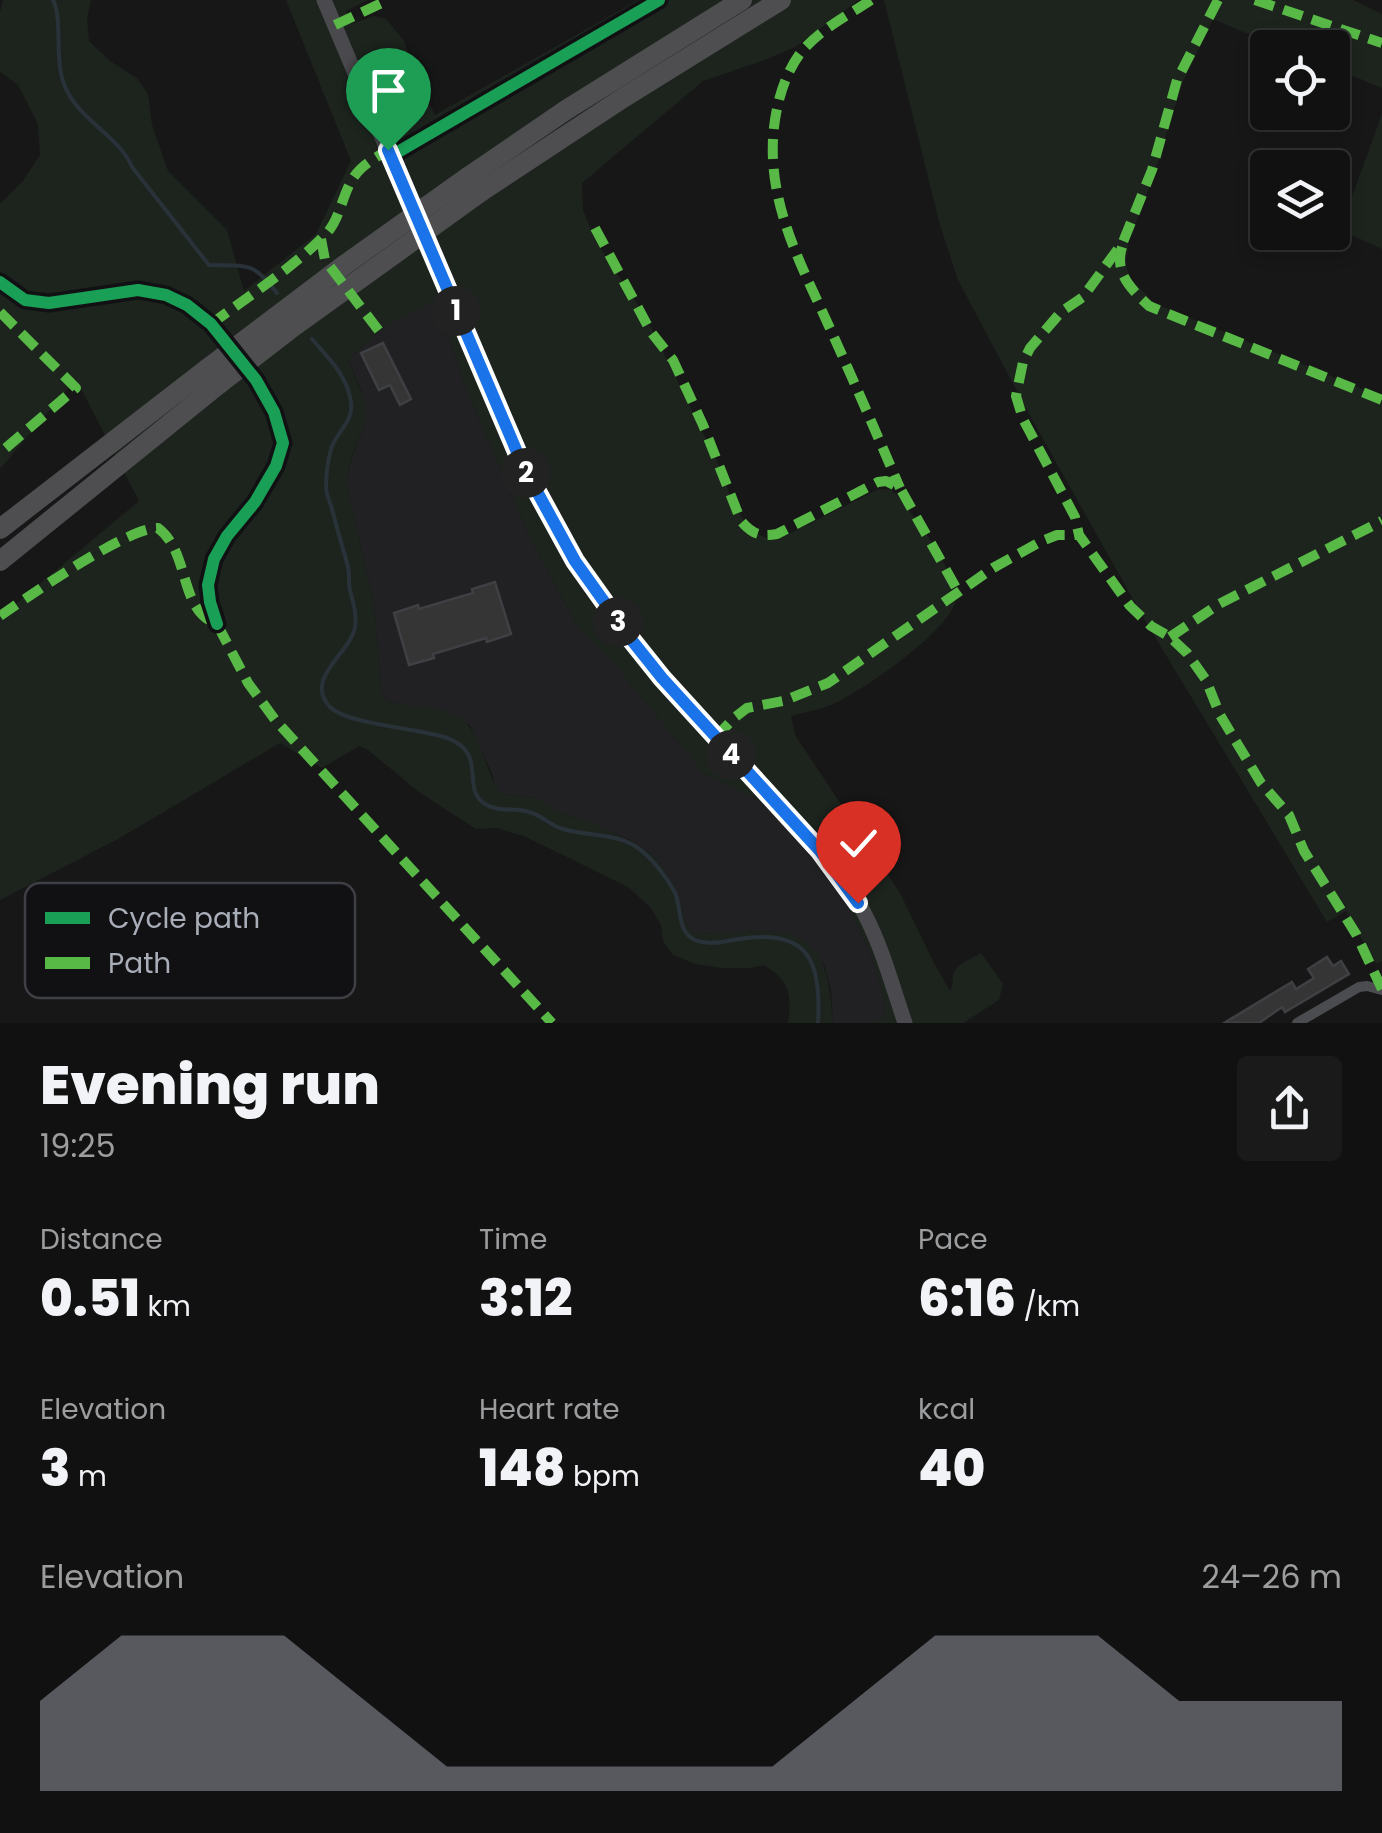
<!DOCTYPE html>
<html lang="en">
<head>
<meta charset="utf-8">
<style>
	:root { --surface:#111; --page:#1a1a1a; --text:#f1f3f6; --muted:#9c9d9f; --line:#303131; --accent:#757880 }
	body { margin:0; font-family:Poppins,sans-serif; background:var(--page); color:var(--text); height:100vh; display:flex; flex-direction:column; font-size:38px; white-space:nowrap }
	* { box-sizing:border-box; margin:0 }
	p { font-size:32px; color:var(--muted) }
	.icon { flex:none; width:55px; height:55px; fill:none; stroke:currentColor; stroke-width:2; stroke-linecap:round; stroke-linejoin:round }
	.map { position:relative; height:1023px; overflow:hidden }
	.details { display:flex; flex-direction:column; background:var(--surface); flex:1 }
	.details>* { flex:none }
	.controls { position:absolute; left:1250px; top:30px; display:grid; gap:20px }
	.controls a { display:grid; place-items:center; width:100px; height:100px; border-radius:10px; background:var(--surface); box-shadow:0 5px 15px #0003,0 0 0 2px var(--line); font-size:50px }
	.pin { position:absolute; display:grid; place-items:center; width:85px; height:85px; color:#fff; margin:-102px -42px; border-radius:50% 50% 50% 0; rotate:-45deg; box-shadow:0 0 10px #0007 }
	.pin .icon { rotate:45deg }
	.km { position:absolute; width:50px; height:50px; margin:-25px; border-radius:50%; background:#222; color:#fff; font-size:28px; line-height:50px; text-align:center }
	.round { display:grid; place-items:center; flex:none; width:105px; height:105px; border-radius:10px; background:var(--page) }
	.overview { display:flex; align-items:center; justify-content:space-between; height:170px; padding:0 40px }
	h1 { font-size:55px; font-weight:800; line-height:75px }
	.stats { display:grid; grid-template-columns:repeat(3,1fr); gap:15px; height:170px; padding:10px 40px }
	.stats div { display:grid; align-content:center }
	.stats b { font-size:50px; font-weight:800 }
	.stats small { font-size:28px; font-weight:400 }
	.stats p { font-size:28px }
	.chart { height:280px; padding:20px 40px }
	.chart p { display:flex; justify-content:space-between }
	.chart svg { width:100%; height:180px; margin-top:10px; fill:var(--accent); opacity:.7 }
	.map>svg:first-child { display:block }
	.built { fill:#212123 }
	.green { fill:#1d241e }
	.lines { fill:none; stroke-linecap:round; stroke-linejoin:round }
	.stream { stroke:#2a3239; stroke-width:4 }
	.building { fill:#353536; stroke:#3f4043; stroke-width:2.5 }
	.street { stroke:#4b4c50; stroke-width:10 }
	.secondary { stroke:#4a4a4e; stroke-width:15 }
	.highway { stroke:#4e4e51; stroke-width:20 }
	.highway-bridge { stroke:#4e4e51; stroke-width:20 }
	.quiet { stroke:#58b947; stroke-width:10; stroke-dasharray:20 10; stroke-linecap:butt }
	.cycleway-casing { stroke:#111113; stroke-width:19 }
	.cycleway { stroke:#1a9f57; stroke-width:12 }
	.route-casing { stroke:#fff; stroke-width:20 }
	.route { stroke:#1a73e8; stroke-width:12 }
	.key { fill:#111113; stroke:#3e4045; stroke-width:2.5 }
	.key-label { font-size:28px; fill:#a8adb8 }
</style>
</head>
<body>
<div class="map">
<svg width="1382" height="1023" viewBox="0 0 1382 1023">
	<rect width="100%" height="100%" fill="#171717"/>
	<path class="built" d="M437 300 464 384 531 540 579 629 622 673 703 773 757 799 776 813 827 875 852 913 871 955 884 997 885 1012 883 1017 874 1023H833L831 990 824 964 759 931 720 935 692 932 686 924 674 887 651 854 631 841 591 822 556 812 536 798 501 794 495 786 493 776 470 725 386 700 381 689 374 604 346 482 352 456 367 420 361 390 348 359 385 326Z"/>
	<g class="green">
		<path d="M3 0H91L87 18 89 41 110 61 138 79 148 94 152 125 168 171 227 230 244 291 316 234 351 161 286 0H368L346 11 351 24 374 16 386 19 404 41 417 79 435 115 638 0H859L795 47 765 60 703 81 582 183 583 210 595 240 647 319 717 461 732 500 744 521 755 533 769 539 793 532 877 490 890 489C908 504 960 577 956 600 951 630 857 696 828 706 816 711 803 712 791 716L795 735 900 893 934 963 950 991C955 983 950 978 955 970 960 963 973 958 981 953L1003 984 999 1000 963 1023H874L883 1017 885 1011 884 997 871 955 852 913 827 875 776 813 757 799 703 773 622 673 579 629 531 540 464 384 437 300 385 326 348 359 366 404 367 420 352 455 346 482 374 604 381 689 386 700C404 707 424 705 442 710 487 723 479 764 501 794L536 798 556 812 591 822 631 841 651 854 663 867 674 887 686 923 693 932C714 936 734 932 755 931 823 930 829 966 833 1023H788C792 994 790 981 764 965L751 968H723L695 964 672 954 663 941 661 925 651 908 628 887 526 837 497 828 476 829 419 792 368 750 359 746 322 768 280 743 118 839 0 900V617L139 501 76 379 0 469V204L22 182 40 155 38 124 18 85 0 72V12Z"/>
		<path d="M884 0H1353L1382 14V88L1333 68 1332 48 1279 47 1213 19 1182 84 1153 178 1129 240 1126 264 1129 277 1154 303 1382 397V961L1376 964 1346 911 1327 922 1143 617 1034 423 958 280 940 225Z"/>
		<path d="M1382 114V249L1340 230Z"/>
	</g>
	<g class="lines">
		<g class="stream">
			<path d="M53 0C63 20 54 58 64 84 77 120 118 134 132 167L209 265C247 266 253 261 277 293"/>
			<path d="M312 339C329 359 347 375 351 402 354 422 336 432 331 449 328 460 326 476 326 487 326 495 330 502 332 509 337 529 343 548 348 567 350 575 348 582 350 590 353 602 357 614 355 627 351 653 303 678 330 707 348 725 419 728 447 738 489 753 460 789 485 804 500 813 514 807 529 812 542 815 551 826 563 829 589 837 620 832 642 851 654 861 668 879 675 893 682 909 677 932 695 940 709 946 725 941 739 939 810 928 821 962 818 1023"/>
		</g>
	</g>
	<g class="building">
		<path d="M383 343 411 399 400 405 390 385 379 390 361 353Z"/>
		<path d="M495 582 511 634 487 642 486 638 433 654 434 658 409 665 394 613 418 605 419 609 473 593 472 589Z"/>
		<path d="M1327 957 1333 966 1341 961 1349 974 1285 1012 1282 1007 1259 1023H1224L1292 982 1296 989 1314 978 1308 969Z"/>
	</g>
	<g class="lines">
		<g class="street">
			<path d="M391 156 659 0"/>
			<path d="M0 282 25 300 49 303 138 290 166 295 187 305 211 324 256 380 274 412 283 443 276 466 255 502 227 536 214 559 208 585 210 602 217 624"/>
			<path d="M1297 1023 1359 987 1367 986 1382 990"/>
		</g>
		<path class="secondary" d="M324 0 498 412C543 511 592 595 662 678 701 725 744 769 785 814 811 841 838 869 858 902 880 939 891 982 905 1023"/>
		<g class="highway">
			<path d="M468 177 566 110 742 0"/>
			<path d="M482 191 623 98 781 0"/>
			<path d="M0 529 207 369"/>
			<path d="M0 561 219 384"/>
		</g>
		<g class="highway-bridge">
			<path d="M207 369 343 266 468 177"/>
			<path d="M219 384 289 330 482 191"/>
		</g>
		<g class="quiet">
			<path d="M871 0C847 16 817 31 799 55 789 69 782 87 778 104 758 190 799 259 833 335 856 386 878 437 900 488"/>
			<path d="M1218 0 1177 80 1152 170 1123 242 1083 297 1061 312 1030 348 1023 362 1016 396 1023 419 1075 517 1079 535 1130 606 1151 626 1170 637 1187 653 1206 680 1220 715 1261 783 1289 815 1304 851 1356 934 1382 989"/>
			<path d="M1255 0 1382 43"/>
			<path d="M335 25 388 0"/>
			<path d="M595 228 651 332 673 360 703 425 741 521C752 534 760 537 777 534L878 482 886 481 900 488 959 593"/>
			<path d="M321 239 325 260 379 331"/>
			<path d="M1122 247C1114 273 1131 289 1149 306L1382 400"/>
			<path d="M0 312 76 388 0 453"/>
			<path d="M211 324C249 296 291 269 324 236 340 221 341 198 352 180 360 166 375 158 388 150"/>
			<path d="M0 616C29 596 128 527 158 528 191 553 178 610 217 624L248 683 276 721 552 1023"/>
			<path d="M1170 637 1219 604 1382 521"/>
			<path d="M715 738 734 718 747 708 783 701 828 683 993 568 1042 541 1057 535H1079"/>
		</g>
		<g class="cycleway-casing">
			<g id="cycleway">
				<path d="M391 156 659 0"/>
				<path d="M0 282 25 300 49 303 138 290 166 295 187 305 211 324 256 380 274 412 283 443 276 466 255 502 227 536 214 559 208 585 210 602 217 624"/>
			</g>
		</g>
		<use href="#cycleway" class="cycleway"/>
	</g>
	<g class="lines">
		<g class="route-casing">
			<path id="route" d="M388 150 523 466 575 561 630 638 662 678 820 851 858 903"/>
		</g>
		<use href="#route" class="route"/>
	</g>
	<rect x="25" y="883" width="330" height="115" rx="15" class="key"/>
	<rect x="45" y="912" width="45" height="12" fill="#1a9f57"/>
	<rect x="45" y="957" width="45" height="12" fill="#58b947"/>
	<g class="key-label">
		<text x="108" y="928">Cycle path</text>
		<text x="108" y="973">Path</text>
	</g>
</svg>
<div class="controls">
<a><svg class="icon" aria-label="locate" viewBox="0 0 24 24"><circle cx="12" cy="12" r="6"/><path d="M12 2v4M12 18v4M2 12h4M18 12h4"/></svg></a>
<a><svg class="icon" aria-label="layers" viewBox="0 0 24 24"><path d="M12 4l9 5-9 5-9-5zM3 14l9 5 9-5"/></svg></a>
</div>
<div class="pin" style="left:388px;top:150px;background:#1e9e55"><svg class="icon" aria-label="arrive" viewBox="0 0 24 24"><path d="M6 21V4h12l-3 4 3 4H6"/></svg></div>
<div class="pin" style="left:858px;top:903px;background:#d93025"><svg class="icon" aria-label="check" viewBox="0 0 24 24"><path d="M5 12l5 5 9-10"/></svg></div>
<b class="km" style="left:456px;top:311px">1</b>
<b class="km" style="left:526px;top:473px">2</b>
<b class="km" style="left:618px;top:622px">3</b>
<b class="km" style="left:731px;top:755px">4</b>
</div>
<section class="details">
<div class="overview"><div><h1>Evening run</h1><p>19:25</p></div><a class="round"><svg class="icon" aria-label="share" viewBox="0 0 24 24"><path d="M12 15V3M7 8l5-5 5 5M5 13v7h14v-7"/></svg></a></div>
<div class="stats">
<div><p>Distance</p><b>0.51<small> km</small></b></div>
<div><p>Time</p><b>3:12</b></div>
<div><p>Pace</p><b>6:16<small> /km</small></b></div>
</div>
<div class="stats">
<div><p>Elevation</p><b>3<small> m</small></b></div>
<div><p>Heart rate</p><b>148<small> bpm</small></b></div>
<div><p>kcal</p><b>40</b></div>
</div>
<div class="chart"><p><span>Elevation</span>24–26 m</p>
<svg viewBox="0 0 160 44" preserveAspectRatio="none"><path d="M0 44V22L10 6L20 6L30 6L40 22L50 38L60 38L70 38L80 38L90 38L100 22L110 6L120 6L130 6L140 22L150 22L160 22V44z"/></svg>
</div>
</section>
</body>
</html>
